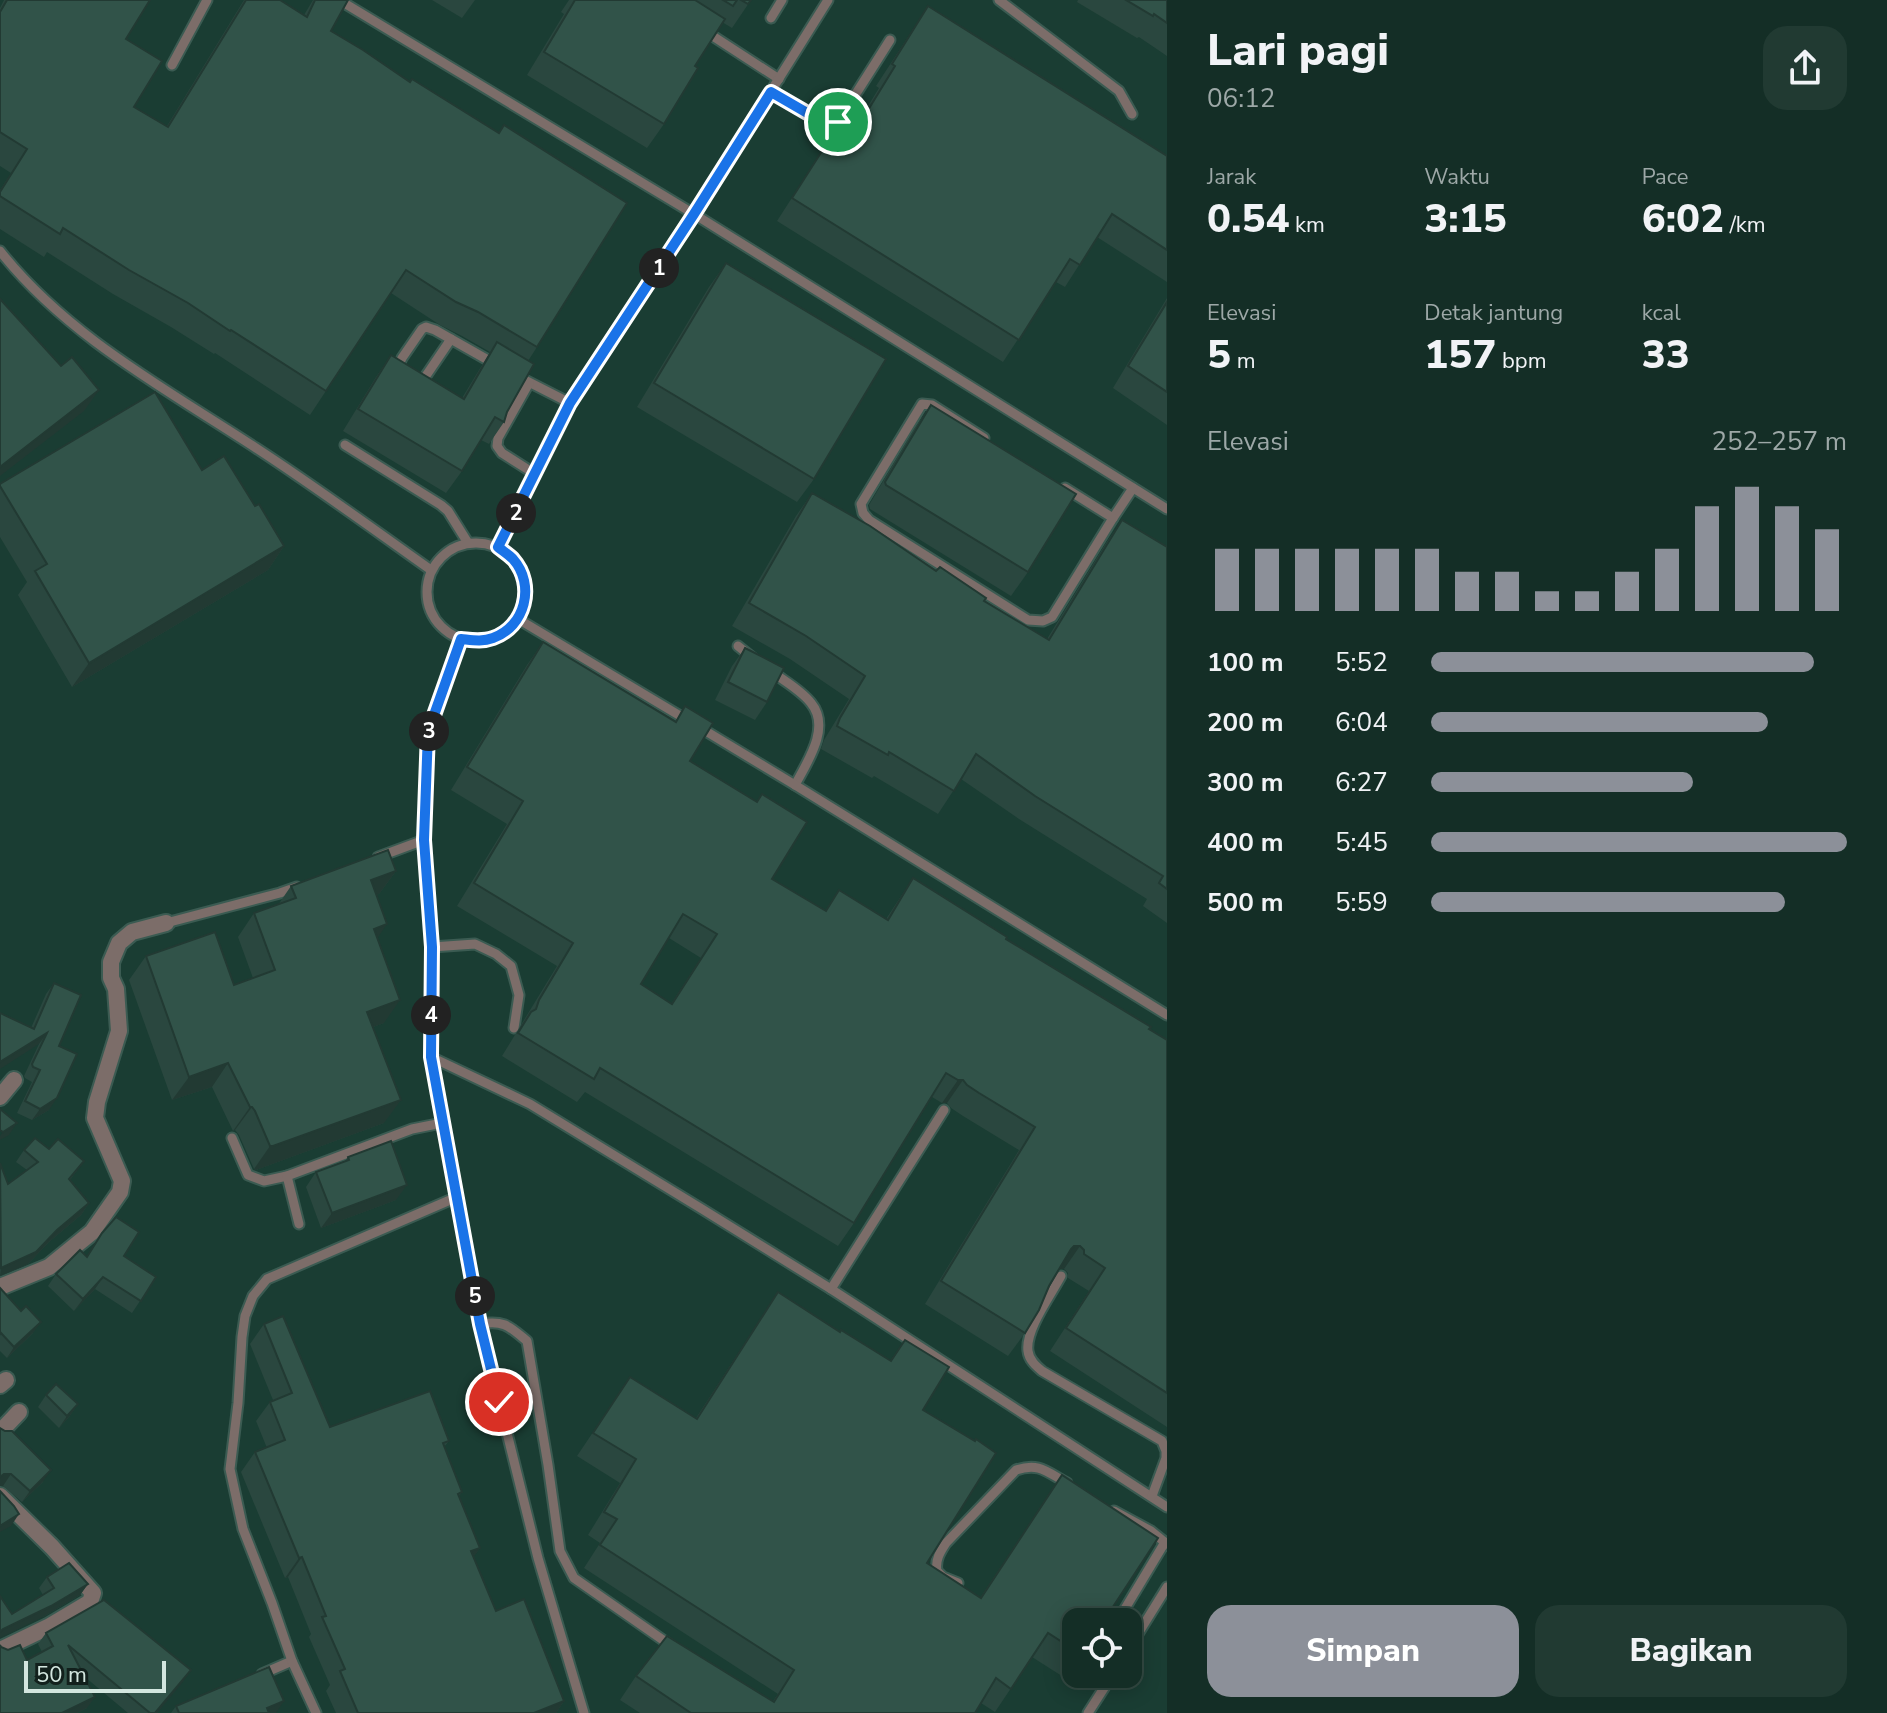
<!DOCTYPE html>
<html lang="id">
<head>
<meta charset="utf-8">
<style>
	:root { --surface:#142e26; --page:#213a32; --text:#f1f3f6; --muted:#9da8a7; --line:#334a43; --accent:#8c9099 }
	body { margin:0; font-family:"Nunito Sans",sans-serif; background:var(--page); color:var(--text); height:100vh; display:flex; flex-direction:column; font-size:30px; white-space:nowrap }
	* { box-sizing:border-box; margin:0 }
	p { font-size:26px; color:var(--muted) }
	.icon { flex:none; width:44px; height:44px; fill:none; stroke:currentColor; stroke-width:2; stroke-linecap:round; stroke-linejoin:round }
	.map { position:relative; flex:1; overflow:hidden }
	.side { display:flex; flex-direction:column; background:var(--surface); width:720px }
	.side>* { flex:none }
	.tools { position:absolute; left:1062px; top:1608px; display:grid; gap:16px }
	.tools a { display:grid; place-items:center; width:80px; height:80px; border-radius:16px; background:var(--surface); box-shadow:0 4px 20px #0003,0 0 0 2px var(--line); font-size:40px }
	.scale { position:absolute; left:24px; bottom:20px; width:142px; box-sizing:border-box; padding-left:8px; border:4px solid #d3e6df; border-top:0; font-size:22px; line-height:28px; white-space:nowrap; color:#d3e6df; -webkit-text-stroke:6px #12201c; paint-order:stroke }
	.pin { position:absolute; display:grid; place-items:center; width:68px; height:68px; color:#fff; margin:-34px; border:4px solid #fff; border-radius:50%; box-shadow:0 2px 8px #0007 }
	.km { position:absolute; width:40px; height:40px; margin:-20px; border-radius:50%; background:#222; color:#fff; font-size:22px; line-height:40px; text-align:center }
	.round { display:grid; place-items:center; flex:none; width:84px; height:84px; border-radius:24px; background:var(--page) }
	.summary { display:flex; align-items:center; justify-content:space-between; height:136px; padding:0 40px }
	h1 { font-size:44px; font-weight:800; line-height:60px }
	.metrics { display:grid; grid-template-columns:repeat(3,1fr); gap:12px; height:136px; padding:8px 40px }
	.metrics div { display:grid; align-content:center }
	.metrics b { font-size:40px; font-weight:800 }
	.metrics small { font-size:22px; font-weight:400 }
	.metrics p { font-size:22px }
	.chart { height:224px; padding:16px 40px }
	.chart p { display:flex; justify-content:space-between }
	.chart svg { width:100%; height:144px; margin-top:8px; stroke:var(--accent); stroke-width:6 }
	.primary-button { display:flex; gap:16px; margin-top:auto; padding:16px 40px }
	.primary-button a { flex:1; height:92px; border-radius:24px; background:var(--accent); color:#fff; font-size:32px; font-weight:800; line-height:92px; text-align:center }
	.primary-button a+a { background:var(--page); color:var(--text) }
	ul { padding:0 40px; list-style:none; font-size:26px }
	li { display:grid; grid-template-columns:128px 96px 1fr; align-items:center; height:60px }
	li i { height:20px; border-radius:10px; background:var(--accent) }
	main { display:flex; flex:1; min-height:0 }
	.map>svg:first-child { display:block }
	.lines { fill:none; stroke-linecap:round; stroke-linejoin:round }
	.lane-casing { stroke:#3b5b52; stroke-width:13 }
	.street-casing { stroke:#3b5b52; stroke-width:20 }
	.lane { stroke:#7c6d69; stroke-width:9 }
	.street { stroke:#7c6d69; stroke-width:16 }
	.wall { fill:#2a473f; fill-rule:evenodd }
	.shaded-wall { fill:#223a33 }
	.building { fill:#315349; stroke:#223a33; stroke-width:2; fill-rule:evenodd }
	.route-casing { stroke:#fff; stroke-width:16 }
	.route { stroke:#1a73e8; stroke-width:10 }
</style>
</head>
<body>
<main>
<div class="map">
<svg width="1167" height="1713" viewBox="0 0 1167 1713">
	<rect width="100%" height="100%" fill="#1a3d33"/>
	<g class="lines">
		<g class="lane-casing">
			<g id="lane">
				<path d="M339 0 694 214 1167 509"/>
				<path d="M999 0 1119 91 1132 114"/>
				<path d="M771 18 782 0"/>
				<path d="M705 31 779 79"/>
				<path d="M172 65 207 0"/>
				<path d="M771 92 828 125 838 122 890 40"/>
				<path d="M0 251C67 336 166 389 256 448 316 487 373 529 431 570"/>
				<path d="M396 372 402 358 422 329 426 327 435 330 495 364"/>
				<path d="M515 375 570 403"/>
				<path d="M529 383 498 438 497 446 502 453 535 474"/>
				<path d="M419 386 451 339"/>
				<path d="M984 438 932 405 922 404 861 504 863 513 869 520 1028 620 1043 621 1052 617 1113 518 1133 488"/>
				<path d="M345 445 441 505 448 511 468 543"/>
				<path d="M1065 488 1113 518"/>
				<circle cx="476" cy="592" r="49"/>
				<path d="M498 547 570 403 694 214 828 0"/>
				<path d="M518 619 687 720"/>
				<path d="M461 639 428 732 424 840 432 947 431 1057 480 1324 538 1558 584 1713"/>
				<path d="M738 646 753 658"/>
				<path d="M771 671C784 681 801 690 811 703 831 727 808 761 795 785"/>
				<path d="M699 727 795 785 1167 1015"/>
				<path d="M378 857 424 840"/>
				<path d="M166 923 280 893 297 887"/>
				<path d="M432 947 475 944 496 954 511 966 519 995 514 1028"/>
				<path d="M431 1057 530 1104 702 1209 831 1289 1167 1507"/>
				<path d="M232 1138 248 1175 264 1181 287 1176 412 1129 442 1123"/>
				<path d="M287 1176 299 1224"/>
				<path d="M1061 1276C1051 1295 1025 1330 1028 1351 1029 1360 1036 1366 1042 1371L1162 1441 1166 1451V1458L1152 1496"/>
				<path d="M831 1289 944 1110"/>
				<path d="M480 1324C504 1320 509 1326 527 1341L548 1465 560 1551 574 1578 673 1647"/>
				<path d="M1114 1511 1151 1531 1167 1544"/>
				<path d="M958 1583 943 1577 937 1571C935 1560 940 1552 946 1543L1016 1470C1039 1462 1047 1472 1067 1483"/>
				<path d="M1117 1622 1165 1542"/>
				<path d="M1128 1650 1167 1587"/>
				<path d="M262 1674 292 1661"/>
				<path d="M316 1713 292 1661 272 1603 243 1529 230 1469 238 1403 242 1337 245 1316 253 1296 267 1279 457 1197"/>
				<path d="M1088 1713 1113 1674"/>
			</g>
		</g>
		<g class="street-casing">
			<g id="street">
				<path d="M0 1097 14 1080"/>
				<path d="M0 1287 49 1267 92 1232 120 1192 122 1181 95 1118 97 1102 119 1031 116 989 111 978V962L119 943 132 932 166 923"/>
				<path d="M0 1385 6 1380"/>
				<path d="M0 1432 19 1412"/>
				<path d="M0 1496 52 1547 93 1593 90 1602 48 1627 0 1650"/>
			</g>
		</g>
		<use href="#lane" class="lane"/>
		<use href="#street" class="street"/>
	</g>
	<g class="wall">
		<path d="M4 0H150L126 39 134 107 167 126 244 0H280L304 15 313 0H348L331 31 537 347 528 361 507 412 504 422 489 444 481 440 462 471 446 493 343 431 376 377 391 355 462 398 490 352 462 336 440 325 391 293 310 415 215 353 214 354 171 327 113 294 47 252 44 257 0 229V190L11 173 0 166V8Z"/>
		<path d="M432 0H475L462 18Z"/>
		<path d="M569 0H751L732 28 722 22 695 66 664 124 647 148 527 75 564 14 561 12Z"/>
		<path d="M1078 0H1167V56L1139 37 1137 38 1077 2Z"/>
		<path d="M928 6 1167 156V282L1097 237 1065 287 1056 282 1003 362 777 221 831 137 844 145 879 88 876 86Z"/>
		<path d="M726 263 814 479 797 502 637 407 709 287Z"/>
		<path d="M1167 298V425L1113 388Z"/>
		<path d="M931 405 1028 572 1011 596 870 509 869 505 914 429Z"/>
		<path d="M202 470 255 506 284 546 268 570 72 687 18 595 27 582 0 537V484Z"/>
		<path d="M812 493 984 601 1047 639 1106 543 1122 520 1167 547V923L1143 906 1147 899 1019 819 961 779 938 814 874 776 872 778 821 749 824 740 849 699 790 659 732 626 796 516Z"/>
		<path d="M543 642 675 722 685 706 690 761 772 879 825 911 839 890 886 919 913 878 1006 939 1167 1040V1427L1050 1351 1089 1291 1068 1278V1273L1064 1269H1059L1025 1333 1008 1356 925 1304 1019 1150 963 1116 951 1108 947 1103H942L932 1097 854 1223 838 1246 585 1092 577 1102 502 1056 557 966 457 906 507 824 451 790 527 665ZM669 938 701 958 671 1004 641 984Z"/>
		<path d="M745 648 767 702 755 720 715 700 732 666Z"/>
		<path d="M396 871 379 894 376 895 377 938 384 1023 373 1027 384 1123 256 1170 254 1169 239 1135 235 1130 233 1131 212 1087 172 1100 129 980 146 956 234 985 253 978 238 937 254 913 278 905 291 886Z"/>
		<path d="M54 983 59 1046 49 1110 32 1120 17 1113 32 1082 25 1078 24 1076 39 1044 31 1028 46 994Z"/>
		<path d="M49 1149 84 1161 70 1180 89 1203 81 1215 49 1242 28 1264 0 1276V1163L8 1184 27 1170 16 1162 24 1150Z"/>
		<path d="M348 1157 396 1200 321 1228 306 1187 316 1172 345 1161Z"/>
		<path d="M102 1233 124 1256 156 1277 132 1313 95 1289 74 1311 48 1286 56 1274 87 1256Z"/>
		<path d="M0 1288 33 1333 7 1358 0 1351Z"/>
		<path d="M778 1292 840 1332 890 1361 905 1340 923 1410 927 1563 980 1598 1062 1475 1076 1622V1662L1065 1678 1032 1657 995 1712 981 1703 975 1713H640L620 1700 636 1676 773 1701 778 1694 584 1568 600 1543 588 1535 620 1483 577 1456 630 1377 696 1418Z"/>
		<path d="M264 1324 330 1427 449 1441 444 1447 462 1492 459 1496 480 1548 473 1557 496 1611 564 1701 556 1713H336L326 1691 330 1685 309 1637 311 1634 288 1577 285 1578 241 1472 255 1452 267 1448 256 1421 270 1402 273 1400 250 1344Z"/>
		<path d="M46 1395 78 1404 69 1417 59 1428 38 1407Z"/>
		<path d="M0 1428 43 1482 22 1502 3 1486H0Z"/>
		<path d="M47 1577 88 1584 80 1595 43 1617 12 1614 43 1595 39 1588Z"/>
		<path d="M46 1633 191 1670 157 1713H128L85 1677 87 1708 77 1713H0L1 1647 27 1660 42 1652 38 1644Z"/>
		<path d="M176 1706 276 1713H171Z"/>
	</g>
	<g class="shaded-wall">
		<path d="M99 390 84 411 0 476V467Z"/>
		<path d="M284 546 268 570 72 687 89 663Z"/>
		<path d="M396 871 379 894 354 904 371 880Z"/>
		<path d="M387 924 371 948 374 929Z"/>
		<path d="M400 1000 384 1023 351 1035 367 1012Z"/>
		<path d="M47 1033 39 1044 0 1069V1062Z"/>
		<path d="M228 1063 212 1087 172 1100 189 1077Z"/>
		<path d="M958 1080H963L947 1103H942Z"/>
		<path d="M57 1098 49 1110 32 1120 40 1109Z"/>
		<path d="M401 1100 384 1123 256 1170 254 1169 270 1146Z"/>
		<path d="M250 1107H252L235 1130 233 1131Z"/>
		<path d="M17 1123 9 1135 0 1140V1136L3 1132Z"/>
		<path d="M407 1185 396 1200 321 1228 332 1213Z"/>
		<path d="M89 1203 81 1215 49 1242 28 1264 0 1276 1 1268 57 1230Z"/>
		<path d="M1074 1246H1080L1064 1269H1058L1071 1249Z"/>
		<path d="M103 1277 95 1289 74 1311 83 1299Z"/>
		<path d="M41 1322 33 1333 7 1358 14 1347Z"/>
		<path d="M78 1404 69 1417 59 1428 67 1416Z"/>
		<path d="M51 1470 43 1482 22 1502 30 1491Z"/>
		<path d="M4 1474H11L3 1486H0V1477Z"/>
		<path d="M19 1514 11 1526 0 1532V1526Z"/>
		<path d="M480 1548 466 1568 471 1551Z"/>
		<path d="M302 1557 288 1577 285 1578 299 1558Z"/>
		<path d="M88 1584 80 1595 43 1617 0 1638V1632L3 1629Z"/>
		<path d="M191 1670 183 1682 157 1713H155Z"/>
		<path d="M95 1697 87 1708 77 1713H62Z"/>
		<path d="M284 1701 276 1713H264L267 1708Z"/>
		<path d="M564 1701 556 1713H534Z"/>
	</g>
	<g class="building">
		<path d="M7 0H150L126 39 162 61 134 107 168 127 246 0H280L307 17 315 0H348L331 31 363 50 410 82 412 79 499 133 504 125 627 203 537 347 478 312 456 302 406 270 326 391 231 330 230 331 188 303 129 270 63 228 60 234 0 196V192L27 149 0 132V12Z"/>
		<path d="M575 0H695L725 19 695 66 698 68 664 124 544 52Z"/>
		<path d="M723 0H737L733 6Z"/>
		<path d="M741 0H751L748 4Z"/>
		<path d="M1126 0H1167V23L1154 14 1153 16Z"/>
		<path d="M928 6 1167 156V250L1112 214 1080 265 1070 259 1019 340 792 198 831 137 846 146 895 66 892 64Z"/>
		<path d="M726 263 886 359 814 479 654 383Z"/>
		<path d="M0 299 61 366 72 357 99 390 0 467Z"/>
		<path d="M1167 302V392L1128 366Z"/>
		<path d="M497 342 534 364 507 412 504 422 495 417 462 471 358 409 391 355 464 399Z"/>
		<path d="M155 392 202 470 224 456 255 506 259 504 284 546 89 663 35 571 47 564 0 486V484Z"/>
		<path d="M931 405 1076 494 1028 572 886 485 885 482Z"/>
		<path d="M812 493 870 526 936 571 940 567 986 598 984 601 1049 640 1122 520 1167 547V889L1159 883 1163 876 1035 796 976 754 954 791 889 752 888 755 837 726 840 718 865 676 806 636 749 603Z"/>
		<path d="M543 642 676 722 685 706 713 723 690 761 757 802 762 794 807 822 772 879 826 911 839 890 888 920 913 878 1007 937 1006 939 1151 1027 1149 1029 1167 1040V1393L1066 1328 1105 1268 1084 1254V1250L1080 1246H1074L1071 1249 1049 1286 1039 1310 1025 1333 941 1281 1035 1127 979 1093 967 1085 963 1080H958L946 1073 854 1223 600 1068 594 1079 518 1033 531 1012 536 1009 539 1000 573 943 474 883 523 801 467 767ZM683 914 717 934 672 1004 641 984Z"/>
		<path d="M745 648 784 668 767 702 728 682Z"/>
		<path d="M388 850 396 871 371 880 387 924 374 929 400 1000 367 1012 401 1100 273 1146H270L255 1111 252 1107H250L228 1063 189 1077 146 956 215 932 234 985 275 970 254 913 296 898 291 886Z"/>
		<path d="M54 983 81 995 59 1046 77 1054 57 1098 40 1109 25 1101 40 1070 33 1067 32 1064 47 1033 0 1062V1013L34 1029Z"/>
		<path d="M0 1109 17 1123 3 1132 0 1130Z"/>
		<path d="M35 1138 49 1149 58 1139 84 1161 69 1179 89 1203 57 1230 36 1252 1 1268 0 1163 8 1184 38 1162 24 1150Z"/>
		<path d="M391 1141 407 1185 332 1213 316 1172 349 1160 348 1157Z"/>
		<path d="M116 1217 139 1232 124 1256 156 1277 141 1301 103 1277 83 1299 56 1274 80 1250 87 1257 102 1233Z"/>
		<path d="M0 1288 21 1311 26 1306 41 1322 14 1347 1 1333 0 1334Z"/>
		<path d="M778 1292 840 1332 841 1330 891 1361 905 1340 949 1367 923 1410 975 1441 976 1439 996 1453 927 1563 981 1598 1062 1475 1158 1538 1103 1622H1076V1651L1048 1633 1011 1689 996 1678 975 1713H691L636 1676 667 1636 774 1702 794 1670 600 1545 617 1519 604 1512 636 1459 593 1433 630 1377 697 1419Z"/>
		<path d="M283 1316 330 1427 430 1391 449 1441 443 1443 462 1492 458 1494 480 1548 471 1551 496 1611 524 1599 564 1701 534 1713H358L340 1671 345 1669 322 1617 326 1616 302 1557 299 1558 255 1452 285 1440 270 1402 292 1393 264 1324Z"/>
		<path d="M56 1384 78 1404 67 1416 46 1395Z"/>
		<path d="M0 1428 5 1431H12L51 1470 30 1491 11 1474H4L0 1477Z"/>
		<path d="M0 1491 14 1506 19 1514 0 1526Z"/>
		<path d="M69 1563 88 1584 51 1606 3 1629 0 1632V1596L12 1614 54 1588 47 1577Z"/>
		<path d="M104 1600 191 1670 155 1713H150L68 1645 95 1697 62 1713H0V1645L1 1647 8 1650 20 1645 27 1660 53 1646 46 1633Z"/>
		<path d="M269 1667 284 1701 267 1708 269 1713H179L176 1706Z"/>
	</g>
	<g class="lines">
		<g class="route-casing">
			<path id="route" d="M499 1402 480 1324 431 1057 432 947 424 840 428 732 461 639C472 640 482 642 493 638 525 627 536 585 513 559 509 555 503 551 498 547L570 403 694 214 771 92 828 125 838 122"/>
		</g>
		<use href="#route" class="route"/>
	</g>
</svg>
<div class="tools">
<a><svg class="icon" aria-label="locate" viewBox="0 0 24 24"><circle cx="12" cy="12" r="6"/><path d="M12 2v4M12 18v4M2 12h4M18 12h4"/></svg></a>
</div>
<div class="scale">50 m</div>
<div class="pin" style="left:838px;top:122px;background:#1e9e55"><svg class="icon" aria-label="arrive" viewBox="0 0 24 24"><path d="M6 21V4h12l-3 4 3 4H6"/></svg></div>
<div class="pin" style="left:499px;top:1402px;background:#d93025"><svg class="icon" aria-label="check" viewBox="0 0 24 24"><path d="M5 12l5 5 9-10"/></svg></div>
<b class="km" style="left:659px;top:268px">1</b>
<b class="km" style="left:516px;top:513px">2</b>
<b class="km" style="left:429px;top:731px">3</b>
<b class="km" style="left:431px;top:1015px">4</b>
<b class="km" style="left:475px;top:1296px">5</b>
</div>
<section class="side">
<div class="summary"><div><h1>Lari pagi</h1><p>06:12</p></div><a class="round"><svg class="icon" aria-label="share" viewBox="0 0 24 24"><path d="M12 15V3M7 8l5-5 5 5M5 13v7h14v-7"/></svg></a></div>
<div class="metrics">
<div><p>Jarak</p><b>0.54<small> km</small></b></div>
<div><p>Waktu</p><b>3:15</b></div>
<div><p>Pace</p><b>6:02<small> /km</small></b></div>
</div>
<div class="metrics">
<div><p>Elevasi</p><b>5<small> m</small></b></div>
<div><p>Detak jantung</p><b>157<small> bpm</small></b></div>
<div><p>kcal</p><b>33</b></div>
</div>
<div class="chart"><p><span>Elevasi</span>252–257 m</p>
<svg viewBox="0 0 160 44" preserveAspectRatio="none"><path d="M5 44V25M15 44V25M25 44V25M35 44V25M45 44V25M55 44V25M65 44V32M75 44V32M85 44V38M95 44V38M105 44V32M115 44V25M125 44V12M135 44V6M145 44V12M155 44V19"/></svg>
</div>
<ul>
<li><b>100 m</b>5:52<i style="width:92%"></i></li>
<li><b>200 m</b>6:04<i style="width:81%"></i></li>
<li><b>300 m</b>6:27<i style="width:63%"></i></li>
<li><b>400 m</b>5:45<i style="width:100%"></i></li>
<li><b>500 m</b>5:59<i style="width:85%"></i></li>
</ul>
<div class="primary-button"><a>Simpan</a><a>Bagikan</a></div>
</section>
</main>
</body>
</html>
